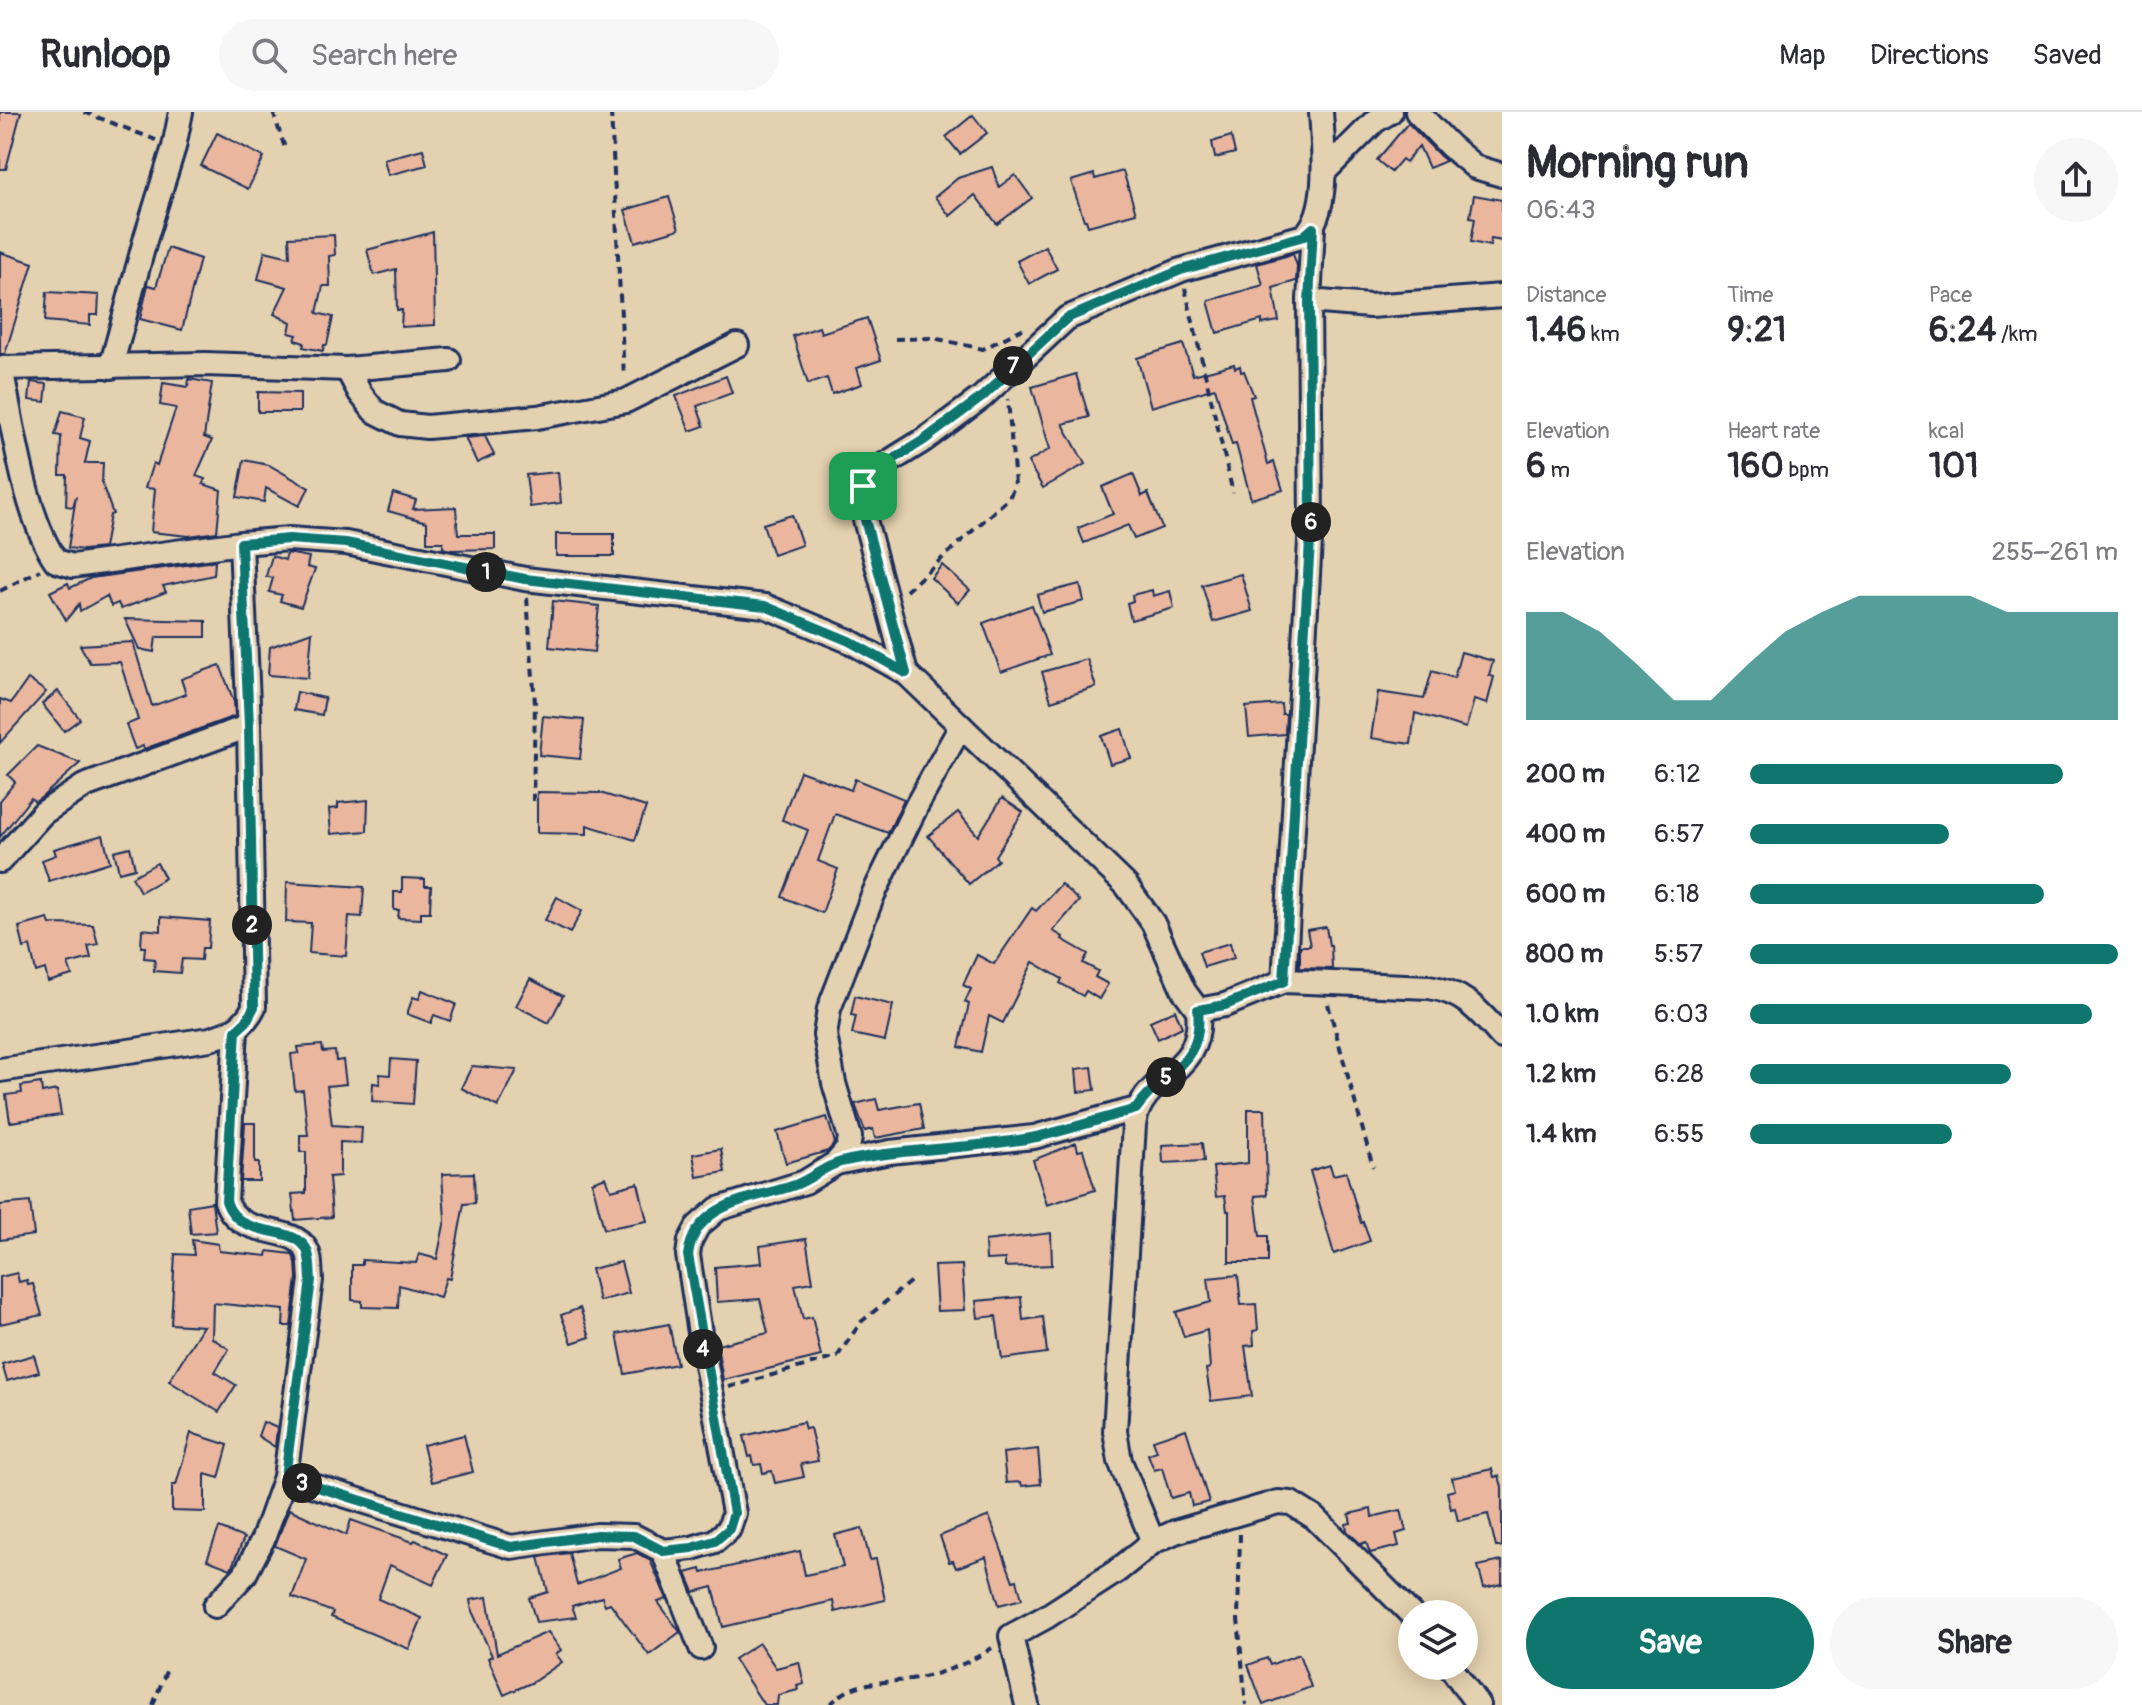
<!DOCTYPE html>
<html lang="en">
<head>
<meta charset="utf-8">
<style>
	:root { --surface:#fff; --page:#f7f7f7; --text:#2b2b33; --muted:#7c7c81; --line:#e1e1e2; --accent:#0f766e }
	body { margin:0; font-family:Pangolin,sans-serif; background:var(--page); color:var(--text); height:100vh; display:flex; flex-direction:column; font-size:30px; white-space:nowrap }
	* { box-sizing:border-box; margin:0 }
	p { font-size:26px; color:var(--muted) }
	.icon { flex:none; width:44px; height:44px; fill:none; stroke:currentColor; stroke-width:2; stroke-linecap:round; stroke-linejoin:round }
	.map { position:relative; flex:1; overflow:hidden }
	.sheet { display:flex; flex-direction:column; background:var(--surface); width:640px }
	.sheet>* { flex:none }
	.tools { position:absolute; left:1398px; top:1488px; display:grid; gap:16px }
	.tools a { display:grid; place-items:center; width:80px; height:80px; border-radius:50%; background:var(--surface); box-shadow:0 4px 20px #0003; font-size:40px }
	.pin { position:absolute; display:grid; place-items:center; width:68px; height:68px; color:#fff; margin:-34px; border-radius:16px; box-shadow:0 4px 12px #0006 }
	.km { position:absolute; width:40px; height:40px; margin:-20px; border-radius:50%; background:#222; color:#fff; font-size:22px; line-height:40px; text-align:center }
	.round { display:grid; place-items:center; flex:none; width:84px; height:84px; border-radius:42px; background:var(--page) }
	.head { display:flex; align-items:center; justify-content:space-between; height:136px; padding:0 24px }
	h1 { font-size:44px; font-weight:800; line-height:60px }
	.figures { display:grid; grid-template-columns:repeat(3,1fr); gap:12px; height:136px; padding:8px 24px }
	.figures div { display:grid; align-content:center }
	.figures b { font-size:34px; font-weight:800 }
	.figures small { font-size:22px; font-weight:400 }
	.figures p { font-size:22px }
	.chart { height:224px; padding:16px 24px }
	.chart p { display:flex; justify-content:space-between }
	.chart svg { width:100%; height:144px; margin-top:8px; fill:var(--accent); opacity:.7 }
	.button { display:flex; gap:16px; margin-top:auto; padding:16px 24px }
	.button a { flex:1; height:92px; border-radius:48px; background:var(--accent); color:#fff; font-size:32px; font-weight:800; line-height:92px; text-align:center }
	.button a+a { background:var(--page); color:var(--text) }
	ul { padding:0 24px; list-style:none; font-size:26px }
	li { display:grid; grid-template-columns:128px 96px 1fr; align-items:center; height:60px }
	li i { height:20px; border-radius:10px; background:var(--accent) }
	header { display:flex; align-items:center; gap:48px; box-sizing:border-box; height:112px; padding:0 40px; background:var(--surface); border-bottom:2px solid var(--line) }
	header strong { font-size:38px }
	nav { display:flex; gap:44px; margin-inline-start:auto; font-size:28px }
	.search { width:560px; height:72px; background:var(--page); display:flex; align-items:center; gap:20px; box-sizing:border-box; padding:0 28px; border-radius:44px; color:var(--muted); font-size:30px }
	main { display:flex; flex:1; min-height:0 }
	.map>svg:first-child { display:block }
	.building { fill:#eab69d; stroke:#1b2f5e; stroke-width:2 }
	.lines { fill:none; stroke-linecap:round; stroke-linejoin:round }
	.minor-casing { stroke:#1b2f5e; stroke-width:28 }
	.path { stroke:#1b2f5e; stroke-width:4; stroke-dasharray:8 6; stroke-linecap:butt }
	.minor { stroke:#e4d1af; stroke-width:22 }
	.route-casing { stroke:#fff; stroke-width:16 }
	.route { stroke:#0f766e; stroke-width:10 }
</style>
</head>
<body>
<header>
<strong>Runloop</strong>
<div class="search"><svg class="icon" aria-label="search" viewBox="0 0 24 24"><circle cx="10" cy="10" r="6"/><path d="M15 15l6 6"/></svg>Search here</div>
<nav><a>Map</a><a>Directions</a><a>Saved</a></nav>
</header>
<main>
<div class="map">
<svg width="1502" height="1593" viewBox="0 0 1502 1593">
	<rect width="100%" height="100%" fill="#e4d1af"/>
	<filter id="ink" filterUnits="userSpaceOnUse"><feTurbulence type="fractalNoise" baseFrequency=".0125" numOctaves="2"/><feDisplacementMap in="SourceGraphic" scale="16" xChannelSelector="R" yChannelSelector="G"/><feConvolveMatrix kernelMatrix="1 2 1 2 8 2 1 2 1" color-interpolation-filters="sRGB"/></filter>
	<g filter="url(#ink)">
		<g class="building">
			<path d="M0 0H21L6 57H0Z"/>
			<path d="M973 3 987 21 960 42 946 25Z"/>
			<path d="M1408 11 1440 44 1446 49 1429 56 1419 34 1406 50 1402 47 1391 60 1377 48Z"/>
			<path d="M217 21 264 45 248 77 201 54Z"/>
			<path d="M1231 24 1235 41 1215 46 1212 30Z"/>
			<path d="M423 37 427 53 388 63 384 47Z"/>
			<path d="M992 55 999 75 1015 63 1032 86 997 112 975 83 950 104 935 85 958 66Z"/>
			<path d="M1123 59 1136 101 1088 114 1086 108H1084L1071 69 1094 62 1095 67Z"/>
			<path d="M1474 83 1502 88V129L1491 127 1490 134 1471 130 1475 106 1470 105Z"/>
			<path d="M669 85 679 117 635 130 625 98Z"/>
			<path d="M433 120 435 213 401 215 402 198H397L396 157 374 163 367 138Z"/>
			<path d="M334 123 335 143 329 144 330 174H323L317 201 333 205 327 233H324L323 239 303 235 304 231 295 228 297 223 289 221 291 210 274 202 287 175 258 167 265 139 290 145 289 125Z"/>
			<path d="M1045 134 1057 157 1029 172 1017 149Z"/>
			<path d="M168 136 200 147 182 218 140 207 148 173 156 175Z"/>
			<path d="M0 140 33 151 5 242H0Z"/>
			<path d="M1293 142 1297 154 1296 169 1273 176 1279 209 1262 212V208L1217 221 1208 189 1263 173 1257 152Z"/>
			<path d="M47 180 99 183 98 203H90V213L45 209Z"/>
			<path d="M867 206 881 248 857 256 862 272 832 282 827 266 808 272 793 224 819 215 821 221Z"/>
			<path d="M1183 232 1193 263 1234 252 1235 256 1240 254 1241 260 1244 259 1254 284 1250 285 1268 352 1274 350 1283 378 1251 387 1236 332 1232 333 1215 276 1151 295 1137 246Z"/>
			<path d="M1076 262 1089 305 1063 312 1085 352 1043 376 1028 350 1050 337 1032 275Z"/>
			<path d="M726 264 732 281 697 294 704 314 690 319 676 284Z"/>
			<path d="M189 267 212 271 204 325 212 328 196 364 205 367 203 372 221 378 217 420 189 424 151 420 155 377 145 376 153 351 157 353 176 296 160 293 163 271 188 275Z"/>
			<path d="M31 270 47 272 45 290 29 288Z"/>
			<path d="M258 280 300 281V300H258Z"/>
			<path d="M62 299 85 305 80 326 90 329 85 351H103L102 372 113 402 110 403 104 436 83 438 68 436 76 384 73 395 66 394 67 363H60L61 324 55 323Z"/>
			<path d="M485 324 494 343 477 351 465 326Z"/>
			<path d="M244 348 269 353 309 376 299 394 266 376 264 390 237 385Z"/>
			<path d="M558 360 561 391 530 395 526 363Z"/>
			<path d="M1133 362 1142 384 1148 381 1162 416 1134 427 1128 413 1084 431 1078 416 1113 402 1102 375Z"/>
			<path d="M393 381 416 388 413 397 456 395 458 422H495V437L451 438 443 436V430H427V410L388 399Z"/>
			<path d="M792 403 802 433 773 443 763 412Z"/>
			<rect x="556" y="422" width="58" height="22"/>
			<path d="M287 441 309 445 307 455 315 457 301 495 280 489 282 483 269 480 273 466 266 464 272 444 285 448Z"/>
			<path d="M215 449 214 463 163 474 166 480 121 497 118 491 111 494 107 484 80 499 79 492 66 508 50 480 68 471 70 476 91 466Z"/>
			<path d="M942 453 970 478 958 491 931 466Z"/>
			<path d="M1241 462 1252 499 1213 510 1202 473Z"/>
			<path d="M1080 472 1084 489 1042 500 1037 483Z"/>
			<path d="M1152 478 1153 484 1170 479 1174 496 1131 508 1127 491 1133 489 1132 483Z"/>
			<path d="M553 489 599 494 594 540 549 535Z"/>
			<path d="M1032 493 1050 543 1001 560 983 511Z"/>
			<path d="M125 507 206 509V525H156L154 540 139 537Z"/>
			<path d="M312 520 308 566 268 563 270 535Z"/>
			<path d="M133 530 152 594 186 582 181 567 220 553 234 590 235 604 144 637 143 634 135 637 126 613 138 608 120 550 90 551 80 533Z"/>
			<path d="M1461 540 1493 549 1489 563 1494 565 1487 592 1474 588 1466 616 1415 601 1411 632 1371 626 1378 580 1424 587 1432 559 1454 566Z"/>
			<path d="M1087 547 1096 575 1051 589 1042 560Z"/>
			<path d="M28 567 46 580 0 631V587L11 591Z"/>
			<path d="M58 579 80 607 64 619 42 592Z"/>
			<path d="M297 580 325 586 322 603 294 598Z"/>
			<path d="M1281 592 1282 602H1286L1285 622 1249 625 1246 595Z"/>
			<path d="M543 604 584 608 580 647 539 643Z"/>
			<path d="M1122 617 1131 646 1110 652 1101 624Z"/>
			<path d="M37 634 80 651 42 685 35 690 31 686 0 725V689L15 670 8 663Z"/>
			<path d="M800 659 851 678 855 667 904 687 888 721 835 702 818 749 838 757 822 801 782 785 808 718 782 708Z"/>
			<path d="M537 680 600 681 646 695 635 728 587 713V722L537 721Z"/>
			<path d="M1002 686 1023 700 995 744 998 748 969 772 928 724 958 700 978 724Z"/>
			<path d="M368 688 367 719 331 722 329 697 338 696V691Z"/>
			<path d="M103 723 110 750 49 769 42 748 56 743 54 737Z"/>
			<path d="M130 735 135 756 119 760 114 739Z"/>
			<path d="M157 751 165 766 140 780 132 765Z"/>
			<path d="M402 766 425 767V774H431L430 800H421V807L398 806 399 798H394V780H402Z"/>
			<path d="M287 770 364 775 362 805 349 804 346 844 309 841 311 811 286 810Z"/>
			<path d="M1061 772 1079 789 1053 819 1063 825 1062 827 1088 842 1083 851 1098 859 1095 865 1108 872 1099 887 1086 879 1083 884 1060 871 1062 867 1033 850 1003 911 989 904 981 940 959 935 969 892 965 890 971 877 963 873 977 843 994 852 1032 796 1036 799Z"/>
			<path d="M557 785 582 799 570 821 545 808Z"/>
			<path d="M161 805 210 809 208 836H202L201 848 182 847 180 861 154 859 155 847 144 846 145 835H141L142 817 161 819Z"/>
			<path d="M48 807 50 812 93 813 98 832 88 834 91 846 68 852 72 863 48 870 45 857 36 860 30 834 24 836 19 815Z"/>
			<path d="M1326 815 1329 833H1331L1332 857 1300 856V834H1310L1307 818Z"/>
			<path d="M1230 831 1234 846 1204 855 1199 840Z"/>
			<path d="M530 867 563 884 549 911 516 894Z"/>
			<path d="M422 878 456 892 450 909 434 903 431 911 407 902 413 885 419 887Z"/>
			<path d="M855 884 893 893 885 929 852 922 856 904 851 903Z"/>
			<path d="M1175 898 1182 915 1158 927 1150 909Z"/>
			<path d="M322 933 323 940 335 939 336 949 343 948 346 972 327 974 332 1013 362 1015 361 1031 340 1030V1064L329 1065 332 1105 295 1108 292 1082 306 1081V1040H300V1023H308L303 978 295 979 291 942 299 941 298 935Z"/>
			<path d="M391 947 416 949 413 992 372 989 373 971 380 972V962L390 963Z"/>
			<path d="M472 954 517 958 498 995 461 976Z"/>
			<path d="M1092 955 1095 978 1078 980 1076 957Z"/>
			<path d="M41 971 42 981 57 978 61 1003 10 1010 6 983 22 981 21 974Z"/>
			<path d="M876 987 879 998 919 991 924 1017 875 1026 873 1017 865 1019 855 992Z"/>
			<path d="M1248 997H1265L1267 1083 1255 1084 1260 1124H1268V1150H1229V1099H1227L1225 1084 1216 1085 1213 1055 1248 1051Z"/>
			<path d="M827 1005 835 1031 828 1039 786 1051 777 1020Z"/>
			<path d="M245 1011H255V1051H259V1069H241Z"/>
			<path d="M1076 1031 1078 1039 1083 1038 1095 1078 1047 1093 1033 1048Z"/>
			<path d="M1202 1031 1204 1049 1163 1051 1162 1033Z"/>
			<path d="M721 1037 725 1060 697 1065 693 1042Z"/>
			<path d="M1330 1053 1333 1063 1346 1060 1361 1111 1363 1110 1370 1129 1334 1142 1310 1059Z"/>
			<path d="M474 1061 475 1091 464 1092 450 1167 446 1166 440 1185 399 1173 398 1196 362 1195V1189L352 1188V1153H362V1148L416 1151 419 1142 437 1147 445 1108 442 1062Z"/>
			<path d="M606 1065 611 1078 638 1071 647 1109 604 1117 592 1070Z"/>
			<path d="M30 1090 34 1123 0 1128V1093Z"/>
			<path d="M212 1090 216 1120 191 1122 188 1094Z"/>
			<path d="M1051 1121 1052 1153 1005 1155V1147L986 1148 985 1129Z"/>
			<path d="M806 1127 813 1170 795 1173 803 1207 812 1205 821 1244 723 1268 717 1233 768 1221 760 1187 717 1190 715 1155 762 1151 760 1134Z"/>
			<path d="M192 1128 218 1132 219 1139 267 1144 268 1139 292 1142 296 1150 297 1166 291 1214H283L284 1198 213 1191 212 1226 229 1237 215 1260 236 1273 219 1300 169 1269 203 1214 171 1212 175 1142 194 1143Z"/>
			<path d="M621 1150 629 1181 599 1189 591 1157Z"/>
			<path d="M962 1153 965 1198 937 1199 934 1154Z"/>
			<path d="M17 1161 19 1170 27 1168 28 1173 33 1172 42 1203 0 1212V1165Z"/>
			<path d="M1238 1163 1241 1193 1256 1192 1258 1218 1253 1219 1254 1233 1245 1234 1252 1284 1211 1289 1206 1257 1210 1256 1207 1218 1184 1225 1176 1200 1211 1190 1208 1166Z"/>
			<path d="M1021 1185 1023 1208 1043 1205 1047 1241 1002 1247 996 1204 978 1206 976 1189Z"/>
			<path d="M580 1196 590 1225 572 1231 561 1203Z"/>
			<path d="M669 1212 677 1252 625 1262 617 1222Z"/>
			<path d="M34 1243 39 1260 7 1269 2 1252Z"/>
			<path d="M263 1310 277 1316 275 1335 258 1324Z"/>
			<path d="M803 1310 805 1317 810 1316 818 1349 801 1352 804 1365 775 1371 772 1359 763 1361 761 1352 754 1353 752 1344 749 1345 744 1324Z"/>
			<path d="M1186 1317 1209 1390 1192 1394 1189 1381 1171 1386 1162 1356 1154 1358 1148 1342 1157 1339 1153 1328Z"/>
			<path d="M191 1321 228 1333 219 1366 205 1362V1400L172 1399V1373H176Z"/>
			<path d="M464 1323 473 1360 432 1370 423 1333Z"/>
			<path d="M1038 1337 1041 1372 1022 1374 1021 1370 1006 1371 1003 1341Z"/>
			<path d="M1492 1357 1494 1365 1499 1364 1502 1375V1435H1496L1488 1402 1458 1409 1455 1396 1451 1397 1447 1380 1455 1378 1452 1366Z"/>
			<path d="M289 1397 346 1423 351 1408 413 1430 415 1428 447 1443 433 1473 390 1453 378 1487 422 1506 409 1537 331 1505 333 1500 292 1485 306 1447 275 1434Z"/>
			<path d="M1371 1397 1372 1405 1401 1398 1406 1419 1396 1422 1399 1434 1370 1441 1366 1430 1361 1432 1347 1419 1346 1412 1351 1411 1349 1402Z"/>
			<path d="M989 1404 1013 1469 1017 1468 1022 1487 999 1493 986 1445 956 1456 953 1449 949 1450 940 1424Z"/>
			<path d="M219 1416 244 1426 231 1457 207 1448Z"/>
			<path d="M862 1416 870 1448 876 1447 885 1488 835 1500 833 1489 723 1515 713 1475 694 1480 686 1461 701 1457 702 1461 800 1439 805 1463 843 1455 835 1423Z"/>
			<path d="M569 1441 577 1473 621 1456 618 1447 637 1441 650 1448 667 1487 658 1490 680 1520 649 1543 610 1491 605 1493 602 1485 572 1494 576 1505 536 1510 529 1486 548 1480 539 1445Z"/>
			<path d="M1502 1449V1472L1484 1476 1478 1454Z"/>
			<path d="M487 1485 497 1542 548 1520 561 1538 556 1542 562 1550 533 1570 504 1583 488 1546 492 1544 472 1499 470 1488Z"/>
			<path d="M759 1531 776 1556 799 1550 804 1572 797 1574 798 1578 778 1583 777 1593H764L734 1547Z"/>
			<path d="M1299 1542 1311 1575 1263 1593 1248 1553 1267 1546 1270 1553Z"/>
		</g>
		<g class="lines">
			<g class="minor-casing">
				<g id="minor">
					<path d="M1417 0 1450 34 1475 55 1502 63"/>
					<path d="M1324 60 1375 9 1390 0"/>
					<path d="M1309 189 1370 194 1502 184"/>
					<path d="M111 255 146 125 174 35 181 0"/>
					<path d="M0 256 205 252 347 257 449 248"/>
					<path d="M1 256C13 312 24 403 56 449L73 454 241 431 289 427 346 431 525 467 765 494 849 529 906 561 1126 773 1153 811 1184 879 1198 898 1225 893 1284 869 1429 875C1464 880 1479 899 1502 925"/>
					<path d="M347 257 360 281 374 299 400 312 427 315 537 305 626 289 737 233"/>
					<path d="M906 561 860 389 863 374 871 361 924 328 982 285 1067 206 1181 158 1304 124C1331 100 1323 34 1321 0"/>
					<path d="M0 749 43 701 84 674 249 614"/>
					<path d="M1284 869 1311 412 1309 189 1313 116"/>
					<path d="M0 958 210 927C232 920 243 916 254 895L249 614 241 431"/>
					<path d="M836 1051 890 1040 1034 1025 1136 997"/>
					<path d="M285 1365 511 1435 597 1423 634 1424 663 1439 692 1436 715 1429 729 1417 734 1401 700 1221 688 1143 690 1129 698 1114 718 1097 805 1070 836 1051 848 1037 850 1025 834 971 825 923 829 897 873 783 917 693 961 614"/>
					<path d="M1153 1430 1120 1349 1115 1319 1134 1013C1142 958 1205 966 1198 898"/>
					<path d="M663 1439 701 1536"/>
					<path d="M215 1494 245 1462 263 1427 285 1365 311 1168C310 1159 311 1144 306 1137 291 1111 239 1128 226 1089L236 919"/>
					<path d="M1450 1554 1478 1593"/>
					<path d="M1027 1593 1011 1524 1046 1505 1117 1459 1153 1430 1175 1420 1278 1390 1291 1391 1315 1406 1412 1503"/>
				</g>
			</g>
			<g class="path">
				<path d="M84 0 156 28"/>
				<path d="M273 0 286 39"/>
				<path d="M611 0 624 265"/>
				<path d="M1185 176 1233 381"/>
				<path d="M895 227 933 226 983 237 1026 215"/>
				<path d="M0 479 40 458"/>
				<path d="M906 479 1009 386 1015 373 1008 287"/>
				<path d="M527 486 535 591 533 689"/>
				<path d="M1328 892 1373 1055"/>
				<path d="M729 1275 837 1245 861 1210 911 1169"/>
				<path d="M1240 1422 1238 1507 1246 1593"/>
				<path d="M153 1593 168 1554"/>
				<path d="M830 1593C855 1566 878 1573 911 1567 940 1563 967 1552 992 1536"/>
			</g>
			<use href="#minor" class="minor"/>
		</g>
	</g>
	<g class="lines" filter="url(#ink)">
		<g class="route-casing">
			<path id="route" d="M1313 116 1309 189 1311 412 1284 869 1225 893 1198 898C1204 955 1163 957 1136 997 1103 1006 1069 1018 1036 1025 971 1038 905 1035 841 1050 824 1054 809 1069 792 1074 749 1088 696 1090 688 1143L734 1401 729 1417 715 1429 692 1436 663 1439 634 1424 597 1423 511 1435 285 1365 311 1168C310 1159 311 1144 306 1136 291 1111 239 1129 226 1089L236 919 246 910 254 895 249 614 241 431 289 427 346 431 525 467 765 494 849 529 906 561 860 389 863 374 871 361 924 328 982 285 1067 206 1181 158 1304 124Z"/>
		</g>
		<use href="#route" class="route"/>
	</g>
</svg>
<div class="tools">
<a><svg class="icon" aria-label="layers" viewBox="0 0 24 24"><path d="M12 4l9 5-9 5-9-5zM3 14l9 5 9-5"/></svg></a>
</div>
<div class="pin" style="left:863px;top:374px;background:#1e9e55"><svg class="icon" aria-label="arrive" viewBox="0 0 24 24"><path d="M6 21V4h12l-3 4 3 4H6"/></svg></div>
<b class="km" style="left:486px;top:460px">1</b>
<b class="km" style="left:252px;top:813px">2</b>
<b class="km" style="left:302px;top:1371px">3</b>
<b class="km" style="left:703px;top:1237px">4</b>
<b class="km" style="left:1166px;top:965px">5</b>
<b class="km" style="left:1311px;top:410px">6</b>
<b class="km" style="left:1013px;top:254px">7</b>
</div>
<section class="sheet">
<div class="head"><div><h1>Morning run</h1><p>06:43</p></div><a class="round"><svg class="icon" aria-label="share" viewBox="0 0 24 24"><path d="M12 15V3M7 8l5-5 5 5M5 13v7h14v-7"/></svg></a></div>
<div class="figures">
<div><p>Distance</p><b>1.46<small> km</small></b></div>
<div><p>Time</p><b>9:21</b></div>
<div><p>Pace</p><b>6:24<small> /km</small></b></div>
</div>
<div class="figures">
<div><p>Elevation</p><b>6<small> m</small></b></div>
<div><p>Heart rate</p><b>160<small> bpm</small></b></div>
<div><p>kcal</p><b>101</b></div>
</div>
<div class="chart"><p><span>Elevation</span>255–261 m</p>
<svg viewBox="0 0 160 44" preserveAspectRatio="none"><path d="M0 44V11L10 11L20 17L30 27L40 38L50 38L60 27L70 17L80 11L90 6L100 6L110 6L120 6L130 11L140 11L150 11L160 11V44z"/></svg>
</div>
<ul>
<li><b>200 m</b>6:12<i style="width:85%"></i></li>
<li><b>400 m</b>6:57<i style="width:54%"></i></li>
<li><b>600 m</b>6:18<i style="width:80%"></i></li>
<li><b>800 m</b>5:57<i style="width:100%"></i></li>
<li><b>1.0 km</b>6:03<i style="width:93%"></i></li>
<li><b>1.2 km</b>6:28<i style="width:71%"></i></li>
<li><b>1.4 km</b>6:55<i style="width:55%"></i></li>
</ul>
<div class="button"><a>Save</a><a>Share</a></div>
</section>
</main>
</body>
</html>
